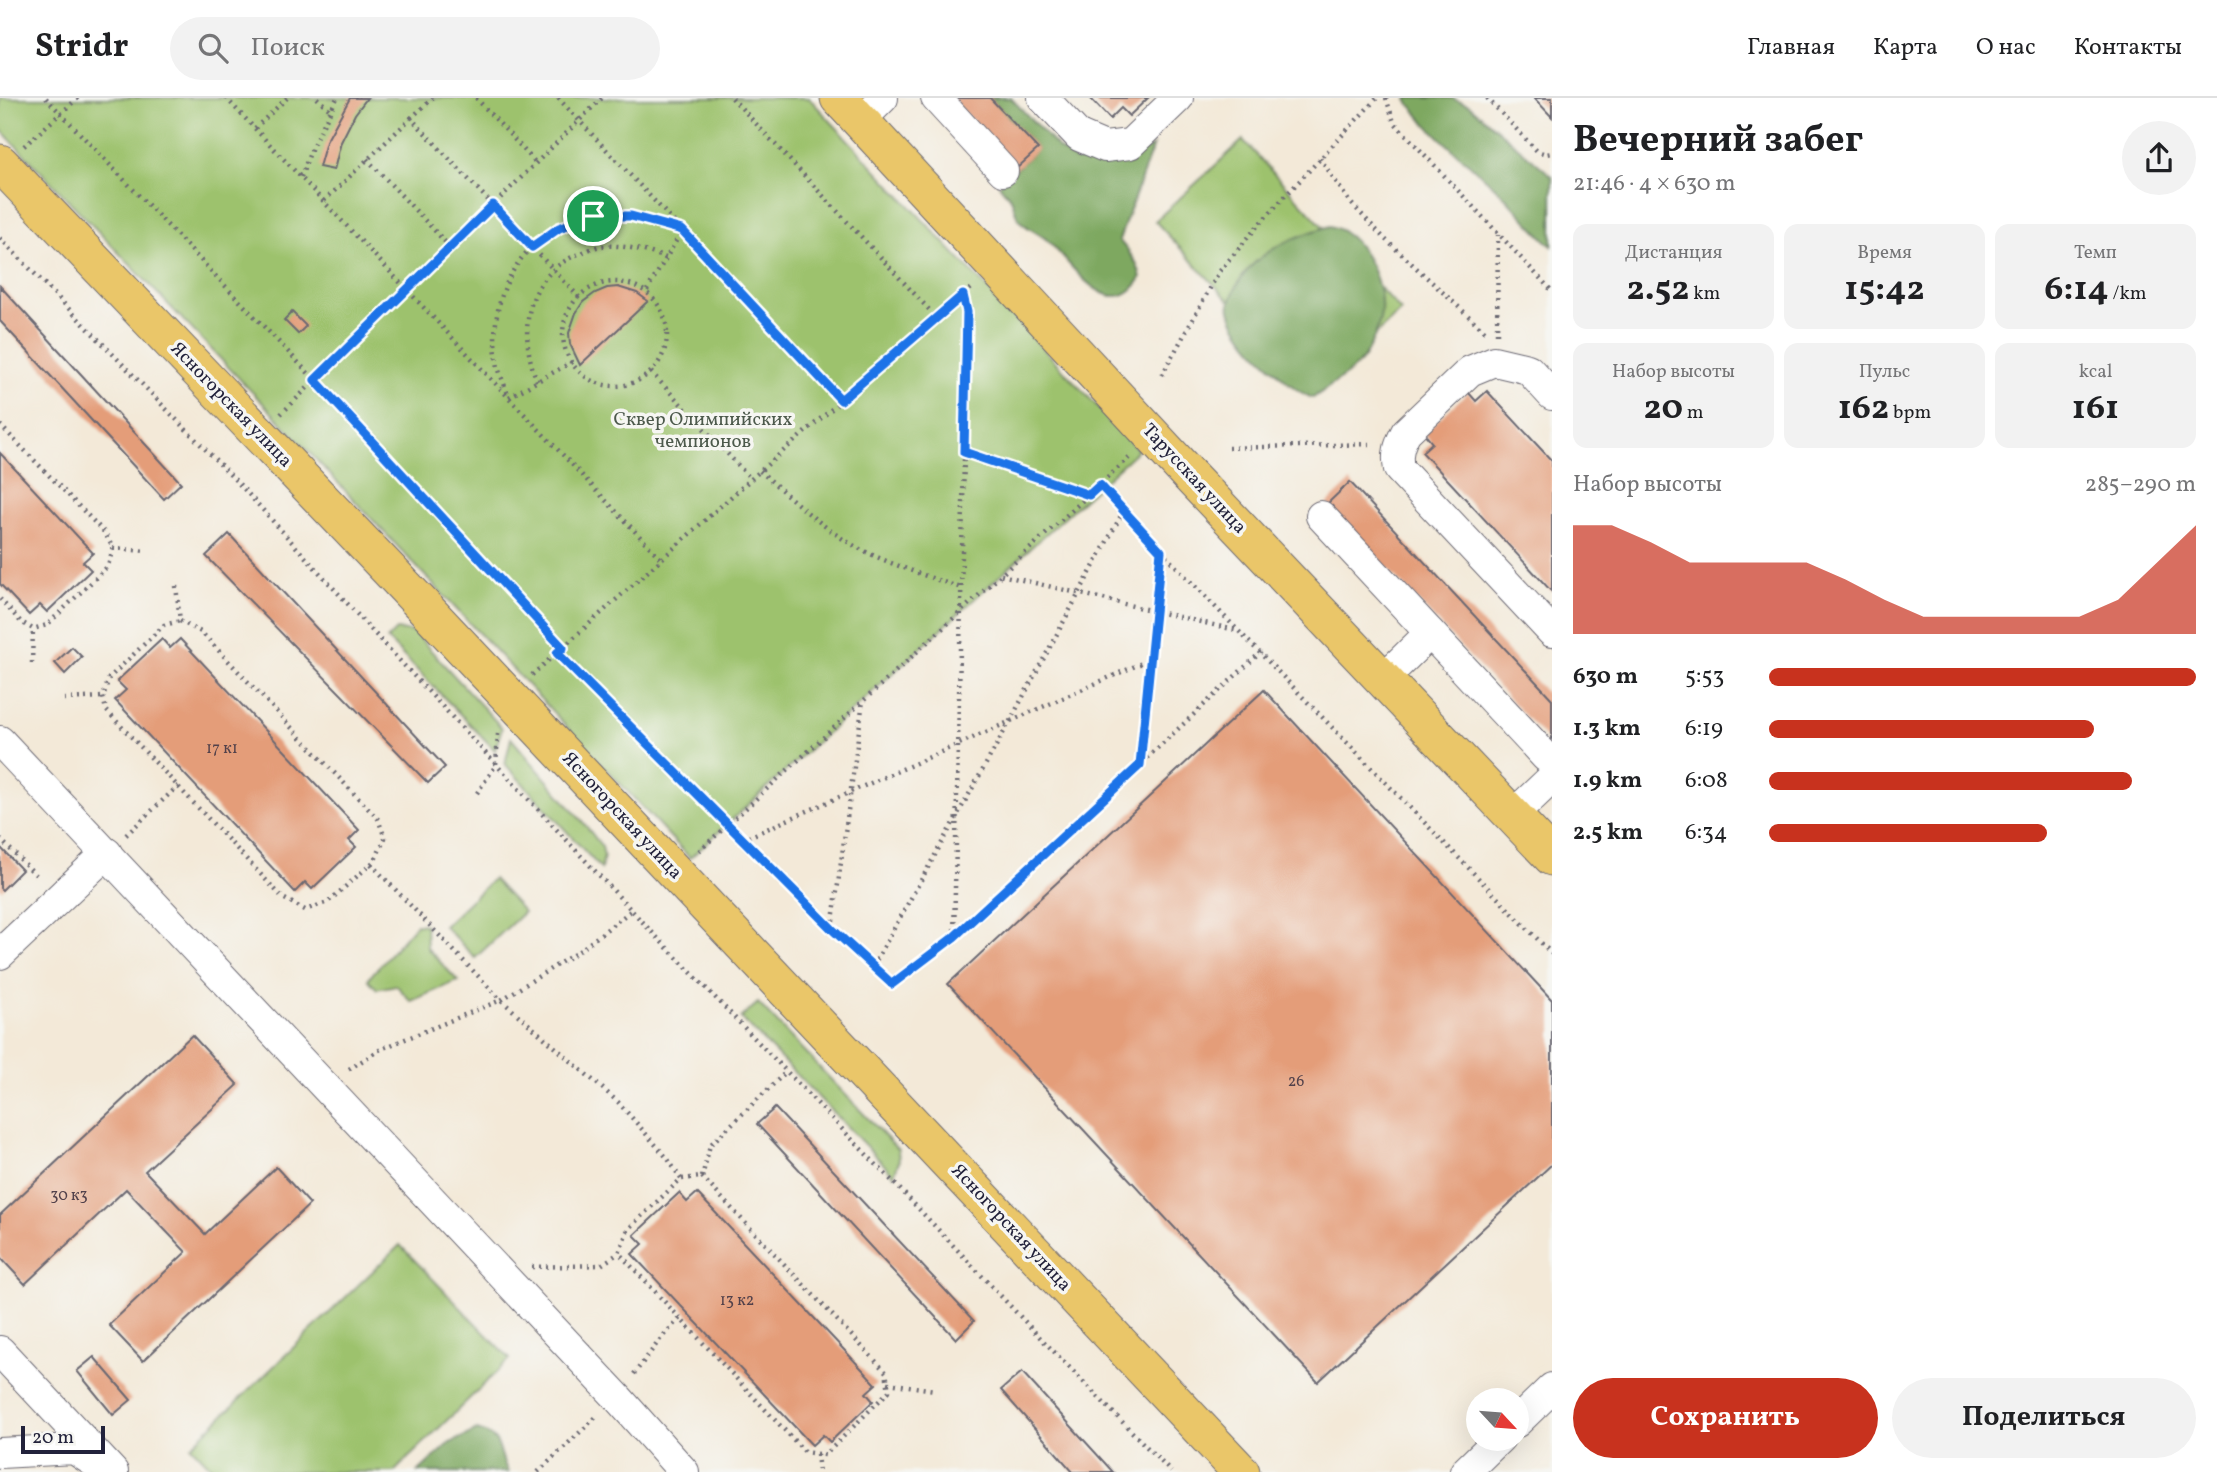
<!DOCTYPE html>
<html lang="ru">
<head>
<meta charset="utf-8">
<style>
	:root { --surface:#fff; --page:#f2f2f2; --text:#202124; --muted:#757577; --line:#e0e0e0; --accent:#c8321e }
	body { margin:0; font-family:Vollkorn,serif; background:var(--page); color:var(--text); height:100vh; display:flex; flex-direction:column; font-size:26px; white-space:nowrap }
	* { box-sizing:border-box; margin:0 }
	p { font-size:23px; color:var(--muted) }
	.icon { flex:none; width:38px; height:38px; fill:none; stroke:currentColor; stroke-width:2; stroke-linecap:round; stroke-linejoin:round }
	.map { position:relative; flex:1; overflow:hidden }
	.side { display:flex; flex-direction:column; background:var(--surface); width:665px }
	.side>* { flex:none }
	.needle { width:46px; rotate:116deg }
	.fabs { position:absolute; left:1466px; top:1290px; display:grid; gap:14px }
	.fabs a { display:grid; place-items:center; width:63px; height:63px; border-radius:50%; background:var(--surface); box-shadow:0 7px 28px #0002; font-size:35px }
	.scale { position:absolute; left:21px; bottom:18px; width:84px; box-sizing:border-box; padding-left:7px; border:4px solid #22223b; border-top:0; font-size:19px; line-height:24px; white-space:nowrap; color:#22223b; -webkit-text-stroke:5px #f6f6f2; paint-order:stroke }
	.pin { position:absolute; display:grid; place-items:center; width:60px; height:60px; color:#fff; margin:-30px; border:4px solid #fff; border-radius:50%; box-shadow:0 2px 7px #0007 }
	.round { display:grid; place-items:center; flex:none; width:74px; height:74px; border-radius:37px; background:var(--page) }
	.head { display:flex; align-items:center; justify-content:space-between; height:119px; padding:0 21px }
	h1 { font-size:38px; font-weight:700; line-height:52px }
	.metrics { display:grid; grid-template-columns:repeat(3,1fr); gap:10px; height:119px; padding:7px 21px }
	.metrics div { display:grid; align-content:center; border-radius:14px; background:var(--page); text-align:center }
	.metrics b { font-size:35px; font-weight:700 }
	.metrics small { font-size:19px; font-weight:400 }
	.metrics p { font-size:19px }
	.chart { height:196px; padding:14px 21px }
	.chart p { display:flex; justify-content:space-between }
	.chart svg { width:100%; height:126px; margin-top:7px; fill:var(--accent); opacity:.7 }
	.primary-button { display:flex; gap:14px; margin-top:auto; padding:14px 21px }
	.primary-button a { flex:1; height:80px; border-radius:42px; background:var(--accent); color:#fff; font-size:28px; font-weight:700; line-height:80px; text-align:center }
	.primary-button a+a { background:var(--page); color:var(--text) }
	ul { padding:0 21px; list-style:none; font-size:23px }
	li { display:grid; grid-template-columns:112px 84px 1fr; align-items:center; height:52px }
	li i { height:18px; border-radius:9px; background:var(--accent) }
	header { display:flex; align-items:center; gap:42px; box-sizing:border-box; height:98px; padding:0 35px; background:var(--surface); border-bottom:2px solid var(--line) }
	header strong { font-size:33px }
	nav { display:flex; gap:38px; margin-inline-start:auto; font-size:24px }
	.search { width:490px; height:63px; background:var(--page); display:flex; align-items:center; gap:18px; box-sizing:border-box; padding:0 24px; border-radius:38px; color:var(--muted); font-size:26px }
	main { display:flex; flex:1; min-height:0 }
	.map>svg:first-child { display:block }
	.green { fill:#9dc26d; stroke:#607254; stroke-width:2 }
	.forest { fill:#7ea860; stroke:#50654e; stroke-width:2 }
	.building { fill:#e49d79 }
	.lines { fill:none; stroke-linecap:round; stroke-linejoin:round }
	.minor-casing { stroke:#6b6872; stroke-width:32 }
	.major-casing { stroke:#6b6872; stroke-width:39 }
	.path { stroke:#6b6872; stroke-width:4.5; stroke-dasharray:2 5; stroke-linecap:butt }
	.minor { stroke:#fff; stroke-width:30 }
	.major { stroke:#eac669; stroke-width:37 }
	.route-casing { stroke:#fff; stroke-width:14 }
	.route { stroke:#1a73e8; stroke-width:9 }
	.labels { text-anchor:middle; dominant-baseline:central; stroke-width:7; stroke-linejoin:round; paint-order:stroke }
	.number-label { font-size:16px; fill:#52414a }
	.street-label { font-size:19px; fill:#22223b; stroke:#f6f6f2 }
	.park-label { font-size:19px; fill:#4d5a4c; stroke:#f6f6f2 }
</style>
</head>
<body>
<header>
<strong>Stridr</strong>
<div class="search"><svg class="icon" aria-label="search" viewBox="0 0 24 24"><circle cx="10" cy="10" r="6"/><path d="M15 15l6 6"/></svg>Поиск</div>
<nav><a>Главная</a><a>Карта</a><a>О нас</a><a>Контакты</a></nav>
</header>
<main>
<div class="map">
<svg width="1552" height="1374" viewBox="0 0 1552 1374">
	<rect width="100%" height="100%" fill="#f6f6f2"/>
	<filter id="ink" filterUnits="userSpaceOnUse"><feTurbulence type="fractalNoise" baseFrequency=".0143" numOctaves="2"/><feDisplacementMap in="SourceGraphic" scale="14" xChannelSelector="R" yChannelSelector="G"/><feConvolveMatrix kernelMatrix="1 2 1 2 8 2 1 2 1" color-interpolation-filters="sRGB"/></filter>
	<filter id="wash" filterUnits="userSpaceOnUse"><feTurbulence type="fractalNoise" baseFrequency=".00686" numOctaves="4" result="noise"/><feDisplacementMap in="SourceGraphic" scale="28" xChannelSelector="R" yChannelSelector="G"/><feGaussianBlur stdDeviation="1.57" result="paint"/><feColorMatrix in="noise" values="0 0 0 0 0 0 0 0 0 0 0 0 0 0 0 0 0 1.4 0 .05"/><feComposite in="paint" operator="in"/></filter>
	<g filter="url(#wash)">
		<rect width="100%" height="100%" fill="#f3e9d8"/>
		<g class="green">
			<path d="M0 0H809L1138 352 690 760 277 320 0 31Z"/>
			<path d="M1243 42 1401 213 1314 294 1155 123Z"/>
			<path d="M396 532 414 534 502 630 495 652 387 541Z"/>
			<path d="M511 640 586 728 602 749 604 758 601 771 505 666Z"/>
			<path d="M493 781 524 814 475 860 444 828Z"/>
			<path d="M416 826 426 827 427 850 458 883 411 903 396 887 377 891 368 881Z"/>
			<path d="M758 905 898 1052 899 1063 894 1077 741 920Z"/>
			<path d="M400 1147 510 1261 394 1374H216L191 1348Z"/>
		</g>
		<g class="forest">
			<path d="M990 0H1011L1058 50 1075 62 1104 64 1128 61 1153 48 1119 142C1129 154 1138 164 1141 180 1110 230 1070 163 1047 142 1039 135 1028 131 1020 123 1015 116 1015 110 1012 103 1010 97 1003 92 999 87L1037 51Z"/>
			<path d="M1408 0H1451L1469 7 1552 78V148C1533 131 1517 111 1499 93 1468 63 1432 38 1407 2Z"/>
			<path d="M1330 128C1361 135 1384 184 1381 214 1380 228 1371 247 1364 259 1355 273 1327 290 1313 300 1293 293 1279 275 1263 261 1251 250 1233 228 1230 212 1228 206 1232 198 1235 192 1252 154 1293 139 1330 128Z"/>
			<path d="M477 1332C504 1339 497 1354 508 1374H418L448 1346Z"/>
		</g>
		<g id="blocks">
			<g class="building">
				<path d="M350 0H367L355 16 341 44 334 72 319 69 326 44Z"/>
				<path d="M951 0H990L1038 51 1016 71Z"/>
				<path d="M1090 0H1148L1129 18 1121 10 1110 21Z"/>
				<path d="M1534 0H1552V19Z"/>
				<path d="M0 188 181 385 164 401 0 223Z"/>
				<path d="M618 189 637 195 648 203 580 267 570 246 569 235 576 215 583 204 595 195 607 190Z"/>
				<path d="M292 214 306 228 298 236 284 222Z"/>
				<path d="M1487 293 1552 363V494L1422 354 1432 345 1424 335 1468 294 1476 303Z"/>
				<path d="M0 355 93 455 83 464 91 472 47 514 40 507 29 517 0 486Z"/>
				<path d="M1350 384 1552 601V647L1327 406Z"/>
				<path d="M229 436 445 669 428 685 206 458Z"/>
				<path d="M162 541 170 550 180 541 359 732 349 742 356 749 312 791 305 784 295 794 115 602 126 592 117 583Z"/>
				<path d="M72 549 82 559 65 576 55 565Z"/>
				<path d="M1264 592 1552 902V1066L1318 1284 948 886Z"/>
				<path d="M0 749 22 772 2 792 0 790Z"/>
				<path d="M192 937 238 987 145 1073 205 1136 276 1069 310 1106 143 1263 109 1227 186 1154 126 1091 25 1186 0 1159V1117Z"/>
				<path d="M775 1010 974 1223 956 1241 757 1026Z"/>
				<path d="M679 1095 687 1104 697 1095 876 1286 866 1295 873 1303 830 1344 823 1337 812 1347 632 1156 643 1146 634 1137Z"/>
				<path d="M94 1259 131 1302 113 1317 77 1273Z"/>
				<path d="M1022 1274 1113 1374H1073L1001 1292Z"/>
			</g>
		</g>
	</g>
	<g filter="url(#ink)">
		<use href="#blocks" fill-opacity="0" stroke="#6b6872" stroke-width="2"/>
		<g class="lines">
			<g class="minor-casing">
				<g id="minor">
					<path d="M936 0 1003 73"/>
					<path d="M1043 0 1079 38 1105 49 1130 46 1178 0"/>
					<path d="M860 23 883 0"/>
					<path d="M1552 297 1528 271 1494 263 1470 273 1406 334C1399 347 1396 356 1399 371L1552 534"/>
					<path d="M1321 418 1546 659"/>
					<path d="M1384 580 1430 535"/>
					<path d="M0 643 617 1299 684 1374"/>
					<path d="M1513 717 1552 680"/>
					<path d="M0 856 107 755"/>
					<path d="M0 1253 113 1374"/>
					<path d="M1517 1324 1552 1290"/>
					<path d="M0 1355 74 1351 100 1368"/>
					<path d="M1465 1374 1500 1340"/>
				</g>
			</g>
			<g class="major-casing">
				<g id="major">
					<path d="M839 0 1189 377 1552 759"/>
					<path d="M0 65 392 475 1241 1374"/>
				</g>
			</g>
			<g class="path">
				<path d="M46 0 315 282 563 549"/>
				<path d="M226 0 662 462"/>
				<path d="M317 0 330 12"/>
				<path d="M476 0 536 65"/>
				<path d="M558 0 841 302"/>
				<path d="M732 0 936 219"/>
				<path d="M1386 0 1394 24 1552 193"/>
				<path d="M1487 0 1537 53 1546 56 1552 55"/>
				<path d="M411 20 433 0"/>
				<path d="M255 30 287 0"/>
				<path d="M24 48 78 0"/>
				<path d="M1320 60 1349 103 1385 141 1488 236"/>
				<path d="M367 61 450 149"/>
				<path d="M301 79 312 49 337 0"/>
				<path d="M324 103 411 20 579 199"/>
				<path d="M0 140 242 389 375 536 649 831 898 1089 1031 1230 1171 1374"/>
				<circle cx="615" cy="236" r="52"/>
				<path d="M1497 236 1498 137"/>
				<path d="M572 264 509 299C506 290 501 279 498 269 484 201 521 130 593 118 623 113 654 123 682 133L646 194"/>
				<path d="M651 274 751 381"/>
				<path d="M1162 277 1219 174 1261 124 1377 0"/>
				<path d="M537 283C518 235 524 181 576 157 585 154 593 149 602 148 622 146 647 153 666 160"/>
				<path d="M281 316 602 0"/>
				<path d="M0 327 104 434 113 450 108 468 47 527 33 531 21 524 0 501"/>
				<path d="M1228 350 1370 346"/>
				<path d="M964 354 1089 397"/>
				<path d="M760 373C792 401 826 434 864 453 895 468 929 479 961 490"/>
				<path d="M113 450 145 453"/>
				<path d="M1161 453 1552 856"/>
				<path d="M1001 477 1239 533"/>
				<path d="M176 488 180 523"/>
				<path d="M180 523 201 534 378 721 385 740 375 762 371 766 328 804 305 812 283 800 106 612 103 599 109 580 164 527Z"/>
				<path d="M557 555 832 831 892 886 954 839 1261 554"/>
				<path d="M32 565 33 531"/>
				<path d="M532 577 751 381 963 197"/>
				<path d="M64 601 103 599"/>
				<path d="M1140 665 1151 562"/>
				<path d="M477 695 496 667 498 636"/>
				<path d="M126 737 179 687"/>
				<path d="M0 741 39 780"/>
				<path d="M742 742 1151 561 1161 453 1100 387"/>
				<path d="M699 753 1129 360"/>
				<path d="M371 766 501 902 618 1004 668 1061 681 1081"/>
				<path d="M832 830 863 603"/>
				<path d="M954 839 967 214 963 197 973 189"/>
				<path d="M873 868 1010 623 1124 412"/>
				<path d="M349 971 381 951 501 902 579 853 633 811"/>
				<path d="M702 1079 886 1274 889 1293 825 1357 805 1354 619 1155 628 1131 681 1081Z"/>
				<path d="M702 1079 710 1047 786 974"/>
				<path d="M532 1169 601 1167 619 1155"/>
				<path d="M634 1276 662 1239 680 1220"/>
				<path d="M888 1285 935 1292"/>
				<path d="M817 1356 819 1374"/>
				<path d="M538 1374 596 1319"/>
			</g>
			<use href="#minor" class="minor"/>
			<use href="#major" class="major"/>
		</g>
	</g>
	<g class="lines" filter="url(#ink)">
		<g class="route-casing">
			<path id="route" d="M493 107 532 149 559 130 593 118H631L682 132 841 302 963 197 967 214 964 354 1089 397 1100 387 1161 453 1140 667 954 839 892 886 832 831 557 555 563 550 315 282Z"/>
		</g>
		<use href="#route" class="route"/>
	</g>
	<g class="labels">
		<g class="number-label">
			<text x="222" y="651">17 к1</text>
			<text x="1296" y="984">26</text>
			<text x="69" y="1098">30 к3</text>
			<text x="737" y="1203">13 к2</text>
		</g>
		<g class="street-label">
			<text transform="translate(231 307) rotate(46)">Ясногорская улица</text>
			<text transform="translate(1194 381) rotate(47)">Тарусская улица</text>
			<text transform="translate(622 718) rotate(47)">Ясногорская улица</text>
			<text transform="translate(1011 1130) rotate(47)">Ясногорская улица</text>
		</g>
		<g class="park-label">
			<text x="703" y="322">Сквер Олимпийских<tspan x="703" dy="22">чемпионов</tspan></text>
		</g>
	</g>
</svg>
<div class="fabs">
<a><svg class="needle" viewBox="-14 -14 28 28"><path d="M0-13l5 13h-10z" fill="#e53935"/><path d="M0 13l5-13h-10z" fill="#757577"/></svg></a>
</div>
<div class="scale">20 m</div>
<div class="pin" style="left:593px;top:118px;background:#1e9e55"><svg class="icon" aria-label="arrive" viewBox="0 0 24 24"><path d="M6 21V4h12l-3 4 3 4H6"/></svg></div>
</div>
<section class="side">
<div class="head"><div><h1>Вечерний забег</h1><p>21:46 · 4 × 630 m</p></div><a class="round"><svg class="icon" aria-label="share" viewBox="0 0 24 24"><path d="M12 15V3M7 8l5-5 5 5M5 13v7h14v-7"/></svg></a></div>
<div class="metrics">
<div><p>Дистанция</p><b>2.52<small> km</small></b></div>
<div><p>Время</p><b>15:42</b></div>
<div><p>Темп</p><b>6:14<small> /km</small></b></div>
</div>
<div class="metrics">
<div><p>Набор высоты</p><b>20<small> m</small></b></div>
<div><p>Пульс</p><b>162<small> bpm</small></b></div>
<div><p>kcal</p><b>161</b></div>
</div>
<div class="chart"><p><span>Набор высоты</span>285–290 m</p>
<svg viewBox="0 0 160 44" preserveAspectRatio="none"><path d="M0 44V6L10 6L20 12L30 19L40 19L50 19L60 19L70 25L80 32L90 38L100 38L110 38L120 38L130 38L140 32L150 19L160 6V44z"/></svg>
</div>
<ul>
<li><b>630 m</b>5:53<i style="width:100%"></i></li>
<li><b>1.3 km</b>6:19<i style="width:76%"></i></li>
<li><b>1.9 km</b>6:08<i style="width:85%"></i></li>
<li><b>2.5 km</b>6:34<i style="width:65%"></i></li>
</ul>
<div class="primary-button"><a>Сохранить</a><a>Поделиться</a></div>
</section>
</main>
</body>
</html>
